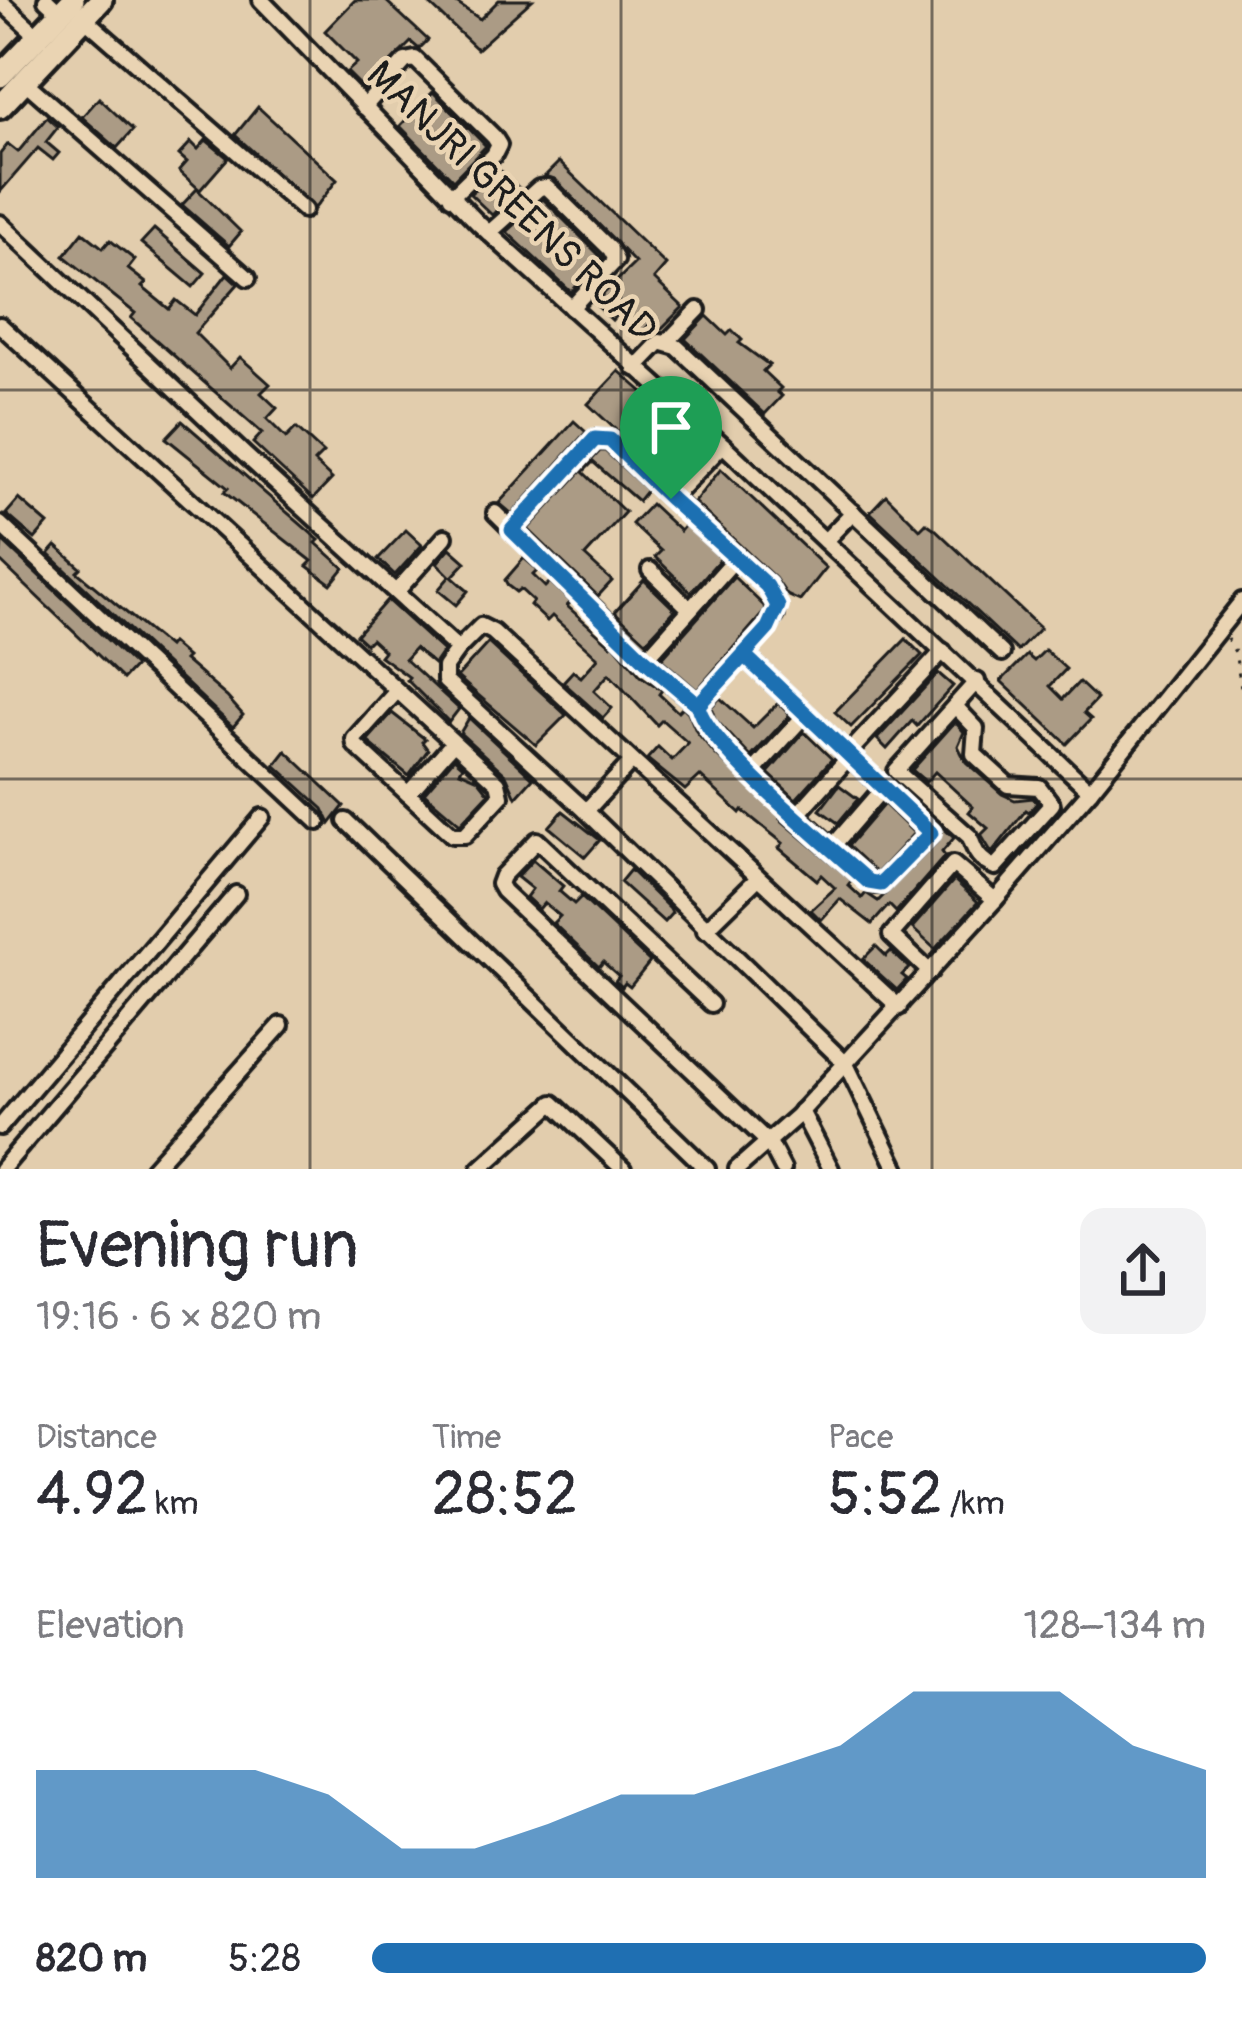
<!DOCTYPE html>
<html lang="en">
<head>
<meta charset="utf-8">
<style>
	:root { --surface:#fff; --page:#f2f2f3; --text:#2b2b33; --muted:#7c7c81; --accent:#1f6fb2 }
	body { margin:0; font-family:Pangolin,sans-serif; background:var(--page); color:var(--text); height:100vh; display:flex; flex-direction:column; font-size:45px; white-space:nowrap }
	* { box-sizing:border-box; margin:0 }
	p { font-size:39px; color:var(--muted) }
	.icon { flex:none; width:66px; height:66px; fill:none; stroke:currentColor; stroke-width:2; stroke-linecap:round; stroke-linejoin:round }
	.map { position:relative; height:1169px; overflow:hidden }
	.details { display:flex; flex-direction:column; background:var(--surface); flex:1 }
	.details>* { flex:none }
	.pin { position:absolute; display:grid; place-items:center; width:102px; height:102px; color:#fff; margin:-123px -51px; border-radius:50% 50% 50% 0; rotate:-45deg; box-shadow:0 0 12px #0007 }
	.pin .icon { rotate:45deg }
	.round { display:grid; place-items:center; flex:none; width:126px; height:126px; border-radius:24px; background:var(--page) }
	.summary { display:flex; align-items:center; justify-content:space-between; height:204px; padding:0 36px }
	h1 { font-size:66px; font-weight:600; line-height:90px }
	.metrics { display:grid; grid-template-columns:repeat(3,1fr); gap:18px; height:204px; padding:12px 36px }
	.metrics div { display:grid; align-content:center }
	.metrics b { font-size:60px; font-weight:600 }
	.metrics small { font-size:33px; font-weight:400 }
	.metrics p { font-size:33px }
	.chart { height:336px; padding:24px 36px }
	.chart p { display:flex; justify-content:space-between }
	.chart svg { width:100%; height:216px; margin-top:12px; fill:var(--accent); opacity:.7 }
	ul { padding:0 36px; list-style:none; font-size:39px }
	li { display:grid; grid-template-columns:192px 144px 1fr; align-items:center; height:90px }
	li i { height:30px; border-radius:15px; background:var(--accent) }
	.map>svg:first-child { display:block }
	.built { fill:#d2bea1 }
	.building { fill:#ab9b85; stroke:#1c1c1c; stroke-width:3 }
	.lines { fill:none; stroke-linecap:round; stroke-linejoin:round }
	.minor-casing { stroke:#1c1c1c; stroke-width:22 }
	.highway-casing { stroke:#1c1c1c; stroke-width:30 }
	.path { stroke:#1c1c1c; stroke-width:3; stroke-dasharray:3 9; stroke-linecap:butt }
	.minor { stroke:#ead4b3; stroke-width:14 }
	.highway { stroke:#ead4b3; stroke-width:21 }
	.route-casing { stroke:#fff; stroke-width:24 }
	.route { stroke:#1f6fb2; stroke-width:15 }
	.grid { fill:none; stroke:#1c1c1c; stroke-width:3; stroke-opacity:0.55 }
	.labels { text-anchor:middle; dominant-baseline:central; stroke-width:9; stroke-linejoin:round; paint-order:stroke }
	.street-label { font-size:39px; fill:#1c1c1c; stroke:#ead4b3 }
</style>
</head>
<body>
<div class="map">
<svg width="1242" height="1169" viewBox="0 0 1242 1169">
	<rect width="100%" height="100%" fill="#e2cdad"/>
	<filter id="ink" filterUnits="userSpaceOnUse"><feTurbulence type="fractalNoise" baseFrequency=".00833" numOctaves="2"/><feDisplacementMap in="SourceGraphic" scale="24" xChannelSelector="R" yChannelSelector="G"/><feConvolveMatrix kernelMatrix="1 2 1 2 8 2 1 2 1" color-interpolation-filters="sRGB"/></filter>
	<g filter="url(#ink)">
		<path class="built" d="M954 861 992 895 915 978 878 943Z"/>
		<g class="building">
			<path d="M355 0H385L428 40 419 49 411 42 364 89 347 72 357 63 325 31Z"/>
			<path d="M425 0H452L480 19 499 0H532L477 49Z"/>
			<path d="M433 92 486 146 453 180 400 126Z"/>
			<path d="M99 98 133 130 117 148 82 117Z"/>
			<path d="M258 107 337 180 315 208 235 135Z"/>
			<path d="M47 117 58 127 46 142 59 153 53 160 38 148 0 192V154L8 144 18 152Z"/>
			<path d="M206 140 228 158 200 190 179 171 187 162 179 155 191 142 198 149Z"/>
			<path d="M559 162 666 265 654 279 683 307 659 331 654 333 648 326 640 335 618 313 612 320 594 303 635 263 555 179 545 176Z"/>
			<path d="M497 168 519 188 492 215 470 194Z"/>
			<path d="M197 189 241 232 229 246 182 205Z"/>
			<path d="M543 199 602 258 571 292 507 232Z"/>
			<path d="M154 229 205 273 193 287 141 243Z"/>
			<path d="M83 232 103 248 110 240 135 260 128 269 146 283 142 287 169 309 176 300 195 315 227 274 238 284 195 333 230 368 240 357 270 384 261 393 277 408 267 419 286 438 296 428 323 453 314 462 332 479 313 499 253 443 262 433 131 318 135 313 64 256Z"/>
			<path d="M707 316 727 335 732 330 742 340 739 343 769 365 763 371 781 388 777 392 782 396 765 414 685 339Z"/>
			<path d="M619 371 705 447 672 482 588 404Z"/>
			<path d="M182 421 319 540 316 543 344 568 331 584 307 566 312 561 224 492 228 488 166 438Z"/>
			<path d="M574 421 586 432 512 514 499 503Z"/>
			<path d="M600 451H605L647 490 638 501 593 462 583 472 625 512 585 556 612 581 598 596 528 529Z"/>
			<path d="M721 469 826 568 800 601 787 595 775 578 694 502Z"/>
			<path d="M886 495 920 529 926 523 935 529 1040 628 1018 651 870 512Z"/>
			<path d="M19 499 48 524 35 539 6 514Z"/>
			<path d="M651 504 680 531 685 525 721 558 691 592 655 557 661 551 632 524Z"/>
			<path d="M406 530 422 545 395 575 378 559Z"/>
			<path d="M2 541 135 666 123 679 0 561Z"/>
			<path d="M56 546 81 568 77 572 168 647 171 643 187 657 184 660 227 697 243 715 233 727 49 554Z"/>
			<path d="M450 548 466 562 452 577 468 591 456 605 438 590 450 576 437 563Z"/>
			<path d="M524 558 538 570 533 575 545 587 550 582 571 602 567 606 611 645 613 643 641 676 662 690 659 694 678 712 683 707 688 712 696 731 715 754 782 816 780 819 852 880 848 885 862 898 866 893 878 901 938 841 941 831 932 818 954 838 942 852 945 856 896 912 889 905 872 924 840 899 821 920 811 910 835 888 821 875 817 880 779 848 783 843 742 810 740 813 700 776 685 790 647 759 658 747 672 760 688 743 662 720 657 725 609 674 594 691 612 708 603 718 563 682 573 671 581 677 598 658 552 616 547 621 530 605 533 601 520 589 516 592 508 586 505 580Z"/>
			<path d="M734 577 764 606 765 611 697 690 661 659Z"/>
			<path d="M644 580 675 610 646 641 615 612Z"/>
			<path d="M387 600 443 651 434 664 415 648 405 659 459 709 449 722 407 680 409 677 380 656 384 651 371 639 366 644 356 635Z"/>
			<path d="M906 639 922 655 851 727 835 712Z"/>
			<path d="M488 643 566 715 536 745 457 677Z"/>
			<path d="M1045 650 1066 669 1050 686 1063 699 1079 682 1097 699 1084 713 1091 719 1067 744 1001 681 1027 655 1034 661Z"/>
			<path d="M938 673 953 686 917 726 912 721 887 749 877 739Z"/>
			<path d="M720 698 753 728 778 703 790 715 751 757 715 719 711 707Z"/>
			<path d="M392 713 425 739 422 742 428 750 409 776 367 741Z"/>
			<path d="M469 718 533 778 516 797 506 775 460 733Z"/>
			<path d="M955 722 964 732 958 746 966 762 1002 794 1015 800 1033 798 1037 803 1029 812 1026 810 992 853 981 835 988 828 969 812 973 807 935 772 926 782 912 770Z"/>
			<path d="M804 732 832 759 796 799 768 773Z"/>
			<path d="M286 751 344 806 330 824 323 809 275 765Z"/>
			<path d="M454 758 463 766 460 771 478 779 489 793 460 824 424 793Z"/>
			<path d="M839 785 858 799 838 823 820 810Z"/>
			<path d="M884 804 914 833 877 873 848 846Z"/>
			<path d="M563 811 600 840 585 857 549 827Z"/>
			<path d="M533 860 563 886 559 891 574 904 581 897 650 962 630 987 625 983 622 987 615 981 619 976 603 962 599 967 553 923 560 916 544 903 539 909 526 897 532 889 517 877Z"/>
			<path d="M630 870 670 909 672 913 664 922 620 882Z"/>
			<path d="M954 880 978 902 935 949 912 928Z"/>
			<path d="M876 946 886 956 891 951 909 968 902 975 907 979 897 990 863 959Z"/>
		</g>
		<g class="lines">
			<g class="minor-casing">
				<g id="minor">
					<path d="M46 0 60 13"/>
					<path d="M261 0 479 224 723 445 1090 791"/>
					<path d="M0 1 38 36"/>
					<path d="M84 18 304 210"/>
					<path d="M24 81 248 278"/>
					<path d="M364 107 405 61 415 59 494 137 499 145 494 155 451 197"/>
					<path d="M0 223 245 455 458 649 445 667V681L586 811 846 1064 897 1169"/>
					<path d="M489 233 539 188 547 187 610 249 616 260 571 308"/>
					<path d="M0 325 498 783 501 796 465 835H452L408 794 453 743"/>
					<path d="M668 341 698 310"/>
					<path d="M635 368 660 342 677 347 1002 653"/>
					<path d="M671 499 723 445"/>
					<path d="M495 513C528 546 562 577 596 610 629 643 661 677 698 705L776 615 775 596 767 586 610 440 595 439 512 530"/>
					<path d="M0 524 318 822"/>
					<path d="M825 541 853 512"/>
					<path d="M650 570 690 609"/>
					<path d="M396 592 445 537"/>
					<path d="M458 649 481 626 493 632 899 1007"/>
					<path d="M645 660 736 558"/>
					<path d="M396 692 354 739 355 745 408 794"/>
					<path d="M698 705 705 725 723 747 874 885H881L930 833 744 655"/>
					<path d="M955 706 976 728 974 754 1008 785 1039 787 1052 804 995 867C980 861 975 853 970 837L896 771 977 681"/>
					<path d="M856 745 943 651"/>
					<path d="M752 773 806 714"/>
					<path d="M586 811 631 762"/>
					<path d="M797 815 850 756"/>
					<path d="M346 821 707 1169"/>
					<path d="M832 847 883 788"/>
					<path d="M705 930 756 880"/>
					<path d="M930 972 891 935 953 864 995 900"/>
					<path d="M711 1004 537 840 502 876 499 884 503 891 770 1144 783 1169"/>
					<path d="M801 1111 831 1169"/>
					<path d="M0 1127 262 817"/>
					<path d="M2 1169 236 894"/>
					<path d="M152 1169 281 1025"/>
					<path d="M480 1169 553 1103 623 1169"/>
					<path d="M737 1169 797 1116 995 900 1090 791 1242 601"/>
				</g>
			</g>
			<g class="highway-casing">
				<g id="highway">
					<path d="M0 76 73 0"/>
					<path d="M0 107 101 0"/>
				</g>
			</g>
			<path class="path" d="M1227 639 1235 652 1242 694"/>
			<use href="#minor" class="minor"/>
			<use href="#highway" class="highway"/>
		</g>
	</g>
	<g class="lines" filter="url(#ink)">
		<g class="route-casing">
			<path id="route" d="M671 499 767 586 778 606 768 628 698 705C703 743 835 851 869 882L881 884 931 833 744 655 698 705 645 660 512 530 595 439 610 440 671 499"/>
		</g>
		<use href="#route" class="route"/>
	</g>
	<path class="grid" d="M310 0V1169M621 0V1169M932 0V1169M0 390H1242M0 779H1242"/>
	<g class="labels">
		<g class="street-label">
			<text transform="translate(512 202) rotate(44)">MANJRI GREENS ROAD</text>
		</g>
	</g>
</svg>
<div class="pin" style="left:671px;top:499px;background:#1e9e55"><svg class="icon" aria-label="arrive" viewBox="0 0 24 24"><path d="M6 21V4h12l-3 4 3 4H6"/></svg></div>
</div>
<section class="details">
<div class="summary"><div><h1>Evening run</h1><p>19:16 · 6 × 820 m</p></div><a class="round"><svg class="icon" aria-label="share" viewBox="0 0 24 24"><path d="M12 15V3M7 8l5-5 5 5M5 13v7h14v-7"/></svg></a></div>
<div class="metrics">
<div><p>Distance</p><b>4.92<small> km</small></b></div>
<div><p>Time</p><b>28:52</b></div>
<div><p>Pace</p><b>5:52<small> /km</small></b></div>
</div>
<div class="chart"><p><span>Elevation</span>128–134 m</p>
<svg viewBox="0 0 160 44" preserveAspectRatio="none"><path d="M0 44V22L10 22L20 22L30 22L40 27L50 38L60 38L70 33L80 27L90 27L100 22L110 17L120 6L130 6L140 6L150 17L160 22V44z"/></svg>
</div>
<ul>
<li><b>820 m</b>5:28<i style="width:100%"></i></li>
</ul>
</section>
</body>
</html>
